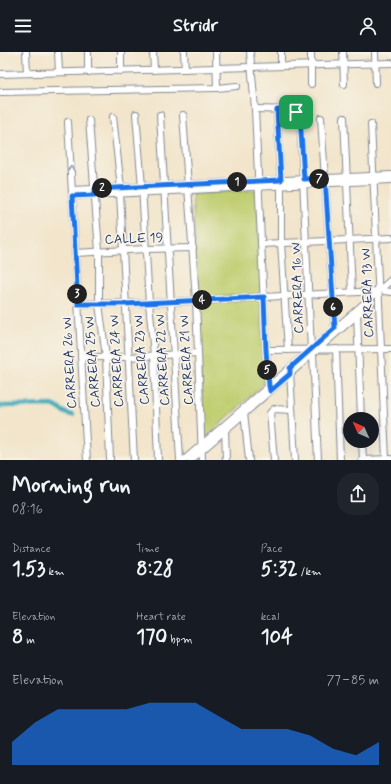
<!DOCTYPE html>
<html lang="en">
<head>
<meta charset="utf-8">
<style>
	:root { --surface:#171b24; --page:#20242c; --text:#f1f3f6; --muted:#9ea1a6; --accent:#1a73e8 }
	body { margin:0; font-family:Mynerve,sans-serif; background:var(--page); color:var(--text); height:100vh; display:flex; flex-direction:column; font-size:15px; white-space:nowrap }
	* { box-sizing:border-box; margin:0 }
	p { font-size:13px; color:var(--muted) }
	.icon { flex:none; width:22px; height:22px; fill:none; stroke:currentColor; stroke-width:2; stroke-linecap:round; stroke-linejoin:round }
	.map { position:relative; height:408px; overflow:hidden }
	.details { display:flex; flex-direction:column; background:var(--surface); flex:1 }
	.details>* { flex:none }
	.needle { width:26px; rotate:315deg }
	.controls { position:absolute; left:343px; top:360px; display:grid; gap:8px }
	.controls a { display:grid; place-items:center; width:36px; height:36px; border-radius:50%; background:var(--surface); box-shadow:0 4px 16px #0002; font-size:20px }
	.pin { position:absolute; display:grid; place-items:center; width:34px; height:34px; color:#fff; margin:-17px; border-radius:8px; box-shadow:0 2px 6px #0006 }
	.km { position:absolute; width:20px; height:20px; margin:-10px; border-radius:50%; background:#222; color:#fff; font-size:11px; line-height:20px; text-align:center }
	.round { display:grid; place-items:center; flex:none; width:42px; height:42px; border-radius:16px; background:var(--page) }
	.overview { display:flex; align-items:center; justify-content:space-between; height:68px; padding:0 12px }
	h1 { font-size:22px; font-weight:700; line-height:30px }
	.stats { display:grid; grid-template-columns:repeat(3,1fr); gap:6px; height:68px; padding:4px 12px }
	.stats div { display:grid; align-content:center }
	.stats b { font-size:20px; font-weight:700 }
	.stats small { font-size:11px; font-weight:400 }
	.stats p { font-size:11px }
	.chart { height:112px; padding:8px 12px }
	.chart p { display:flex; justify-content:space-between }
	.chart svg { width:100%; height:72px; margin-top:4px; fill:var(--accent); opacity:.7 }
	header { display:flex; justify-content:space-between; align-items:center; height:52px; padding:0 12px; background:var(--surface); font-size:18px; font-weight:700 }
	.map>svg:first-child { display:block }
	.green { fill:#bfce70; stroke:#6d7e67 }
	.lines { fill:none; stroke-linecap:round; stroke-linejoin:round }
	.canal { stroke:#3caaba; stroke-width:4.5 }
	.minor-casing { stroke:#868a94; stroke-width:8 }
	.minor { stroke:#fff; stroke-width:6 }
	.oneway { stroke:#8d97ae }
	.route-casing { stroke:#fff; stroke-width:8 }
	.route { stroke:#1a73e8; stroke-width:5 }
	.labels { text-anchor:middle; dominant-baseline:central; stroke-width:3.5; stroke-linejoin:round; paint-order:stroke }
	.street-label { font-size:13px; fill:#1b2f5e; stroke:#f7f3e8 }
</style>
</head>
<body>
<header><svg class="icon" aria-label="menu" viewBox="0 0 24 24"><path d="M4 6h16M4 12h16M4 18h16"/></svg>Stridr<svg class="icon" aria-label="person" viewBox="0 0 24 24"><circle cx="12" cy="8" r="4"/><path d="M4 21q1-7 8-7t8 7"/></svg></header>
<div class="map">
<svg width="391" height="408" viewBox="0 0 391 408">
	<rect width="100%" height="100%" fill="#f7f3e8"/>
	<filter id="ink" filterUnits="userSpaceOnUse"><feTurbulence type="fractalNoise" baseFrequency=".025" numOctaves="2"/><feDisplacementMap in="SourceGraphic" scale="8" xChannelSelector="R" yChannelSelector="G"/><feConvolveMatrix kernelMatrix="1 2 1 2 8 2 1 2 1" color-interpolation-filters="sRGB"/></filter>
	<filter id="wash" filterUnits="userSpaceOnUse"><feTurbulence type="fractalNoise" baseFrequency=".012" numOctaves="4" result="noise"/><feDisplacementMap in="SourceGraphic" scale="16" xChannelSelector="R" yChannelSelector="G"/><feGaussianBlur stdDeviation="0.9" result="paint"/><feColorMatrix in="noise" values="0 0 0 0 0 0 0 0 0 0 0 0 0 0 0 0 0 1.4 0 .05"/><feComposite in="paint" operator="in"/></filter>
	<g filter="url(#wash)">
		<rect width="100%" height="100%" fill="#f2e5cb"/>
		<g class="green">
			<path d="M257 138 262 242 198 246 192 142Z"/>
			<path d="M261 247 264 332 204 387 197 251Z"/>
		</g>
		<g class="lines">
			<path class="canal" d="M0 354 52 353C60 355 64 363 73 363"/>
		</g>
	</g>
	<g filter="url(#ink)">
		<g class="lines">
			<g class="minor-casing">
				<g id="minor">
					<path d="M26 0 27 21"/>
					<path d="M58 0 59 20"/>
					<path d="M88 0V20"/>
					<path d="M121 0V19"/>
					<path d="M153 0 154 18"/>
					<path d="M184 0 185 17"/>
					<path d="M216 0 217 36"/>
					<path d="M250 0 255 57 266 298 269 334 270 339"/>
					<path d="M281 0V14"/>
					<path d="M311 0V32"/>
					<path d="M343 0 344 32"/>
					<path d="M375 0 376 31"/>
					<path d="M0 22 391 11"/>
					<path d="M0 40 217 36 237 34"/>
					<path d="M255 57 293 58 300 63 311 298 313 301 318 408"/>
					<path d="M277 58 281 134V191L288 298"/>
					<path d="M136 62 142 135 149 251 154 303 158 408"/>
					<path d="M160 63 180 408"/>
					<path d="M183 63 196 248 202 408"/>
					<path d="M113 65 121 136 120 141 134 408"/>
					<path d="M321 66 335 278"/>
					<path d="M344 66 352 240"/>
					<path d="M89 68 99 199V252L106 305 110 408"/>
					<path d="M68 70 87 408"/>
					<path d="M371 72 386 408"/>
					<path d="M72 138 391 123"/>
					<path d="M72 144 391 128"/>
					<path d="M261 192 391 186"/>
					<path d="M75 201 145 197 193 196"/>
					<path d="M384 239 391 240"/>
					<path d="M78 252 149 251 378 239"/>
					<path d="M357 261 361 367"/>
					<path d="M336 297 340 408"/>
					<path d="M266 298 391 297"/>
					<path d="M81 305H129L198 301"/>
					<path d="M290 320 295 408"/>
					<path d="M244 360 249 408"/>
					<path d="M225 376 226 408"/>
					<path d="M362 389 363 408"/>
					<path d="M184 408 391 228"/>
					<path d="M191 408 372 250"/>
					<path d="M274 408 270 361 274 357 292 358"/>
					<path d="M362 408 391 407"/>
				</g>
			</g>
			<use href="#minor" class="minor"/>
		</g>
		<defs><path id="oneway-chevron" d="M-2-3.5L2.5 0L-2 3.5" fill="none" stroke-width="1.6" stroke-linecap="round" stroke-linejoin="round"/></defs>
		<use class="oneway" href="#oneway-chevron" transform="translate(71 117) rotate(-93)"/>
	</g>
	<g class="lines" filter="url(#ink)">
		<g class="route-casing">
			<path id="route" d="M277 58H293L300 63 304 127 325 126 335 276 290 316V322L270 339 269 334 266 298 264 245 125 252H78L72 144 95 143V137L281 128Z"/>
		</g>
		<use href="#route" class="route"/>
	</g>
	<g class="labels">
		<g class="street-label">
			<text transform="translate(134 187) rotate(-2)">CALLE 19</text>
			<text transform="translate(298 236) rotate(-92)">CARRERA 16 W</text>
			<text transform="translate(368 241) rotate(-92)">CARRERA 13 W</text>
			<text transform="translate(142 308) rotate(-94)">CARRERA 23 W</text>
			<text transform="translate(163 308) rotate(-93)">CARRERA 22 W</text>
			<text transform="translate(187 308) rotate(-93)">CARRERA 21 W</text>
			<text transform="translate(117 309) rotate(-93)">CARRERA 24 W</text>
			<text transform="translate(93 310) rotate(-94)">CARRERA 25 W</text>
			<text transform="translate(70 311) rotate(-93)">CARRERA 26 W</text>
		</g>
	</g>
</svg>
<div class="controls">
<a><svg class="needle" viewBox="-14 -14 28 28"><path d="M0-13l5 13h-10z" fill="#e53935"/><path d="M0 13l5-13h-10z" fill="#9ea1a6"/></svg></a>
</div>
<div class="pin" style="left:296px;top:60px;background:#1e9e55"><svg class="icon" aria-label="arrive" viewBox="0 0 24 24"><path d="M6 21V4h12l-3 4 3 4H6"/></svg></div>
<b class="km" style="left:237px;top:130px">1</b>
<b class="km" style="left:102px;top:136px">2</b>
<b class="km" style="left:77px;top:242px">3</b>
<b class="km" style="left:202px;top:248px">4</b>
<b class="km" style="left:267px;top:318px">5</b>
<b class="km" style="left:333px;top:255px">6</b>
<b class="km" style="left:319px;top:127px">7</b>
</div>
<section class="details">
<div class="overview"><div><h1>Morning run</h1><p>08:16</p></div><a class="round"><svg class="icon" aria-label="share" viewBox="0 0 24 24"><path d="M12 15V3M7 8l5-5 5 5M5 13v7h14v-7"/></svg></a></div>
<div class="stats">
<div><p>Distance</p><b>1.53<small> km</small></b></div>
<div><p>Time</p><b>8:28</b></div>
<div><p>Pace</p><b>5:32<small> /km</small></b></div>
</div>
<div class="stats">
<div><p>Elevation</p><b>8<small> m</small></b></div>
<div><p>Heart rate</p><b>170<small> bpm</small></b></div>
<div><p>kcal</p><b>104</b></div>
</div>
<div class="chart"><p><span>Elevation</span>77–85 m</p>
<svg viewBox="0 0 160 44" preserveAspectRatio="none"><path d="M0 44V30L10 18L20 10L30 10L40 10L50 10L60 6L70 6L80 6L90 14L100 22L110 22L120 22L130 26L140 34L150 38L160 30V44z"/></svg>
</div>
</section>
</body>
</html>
